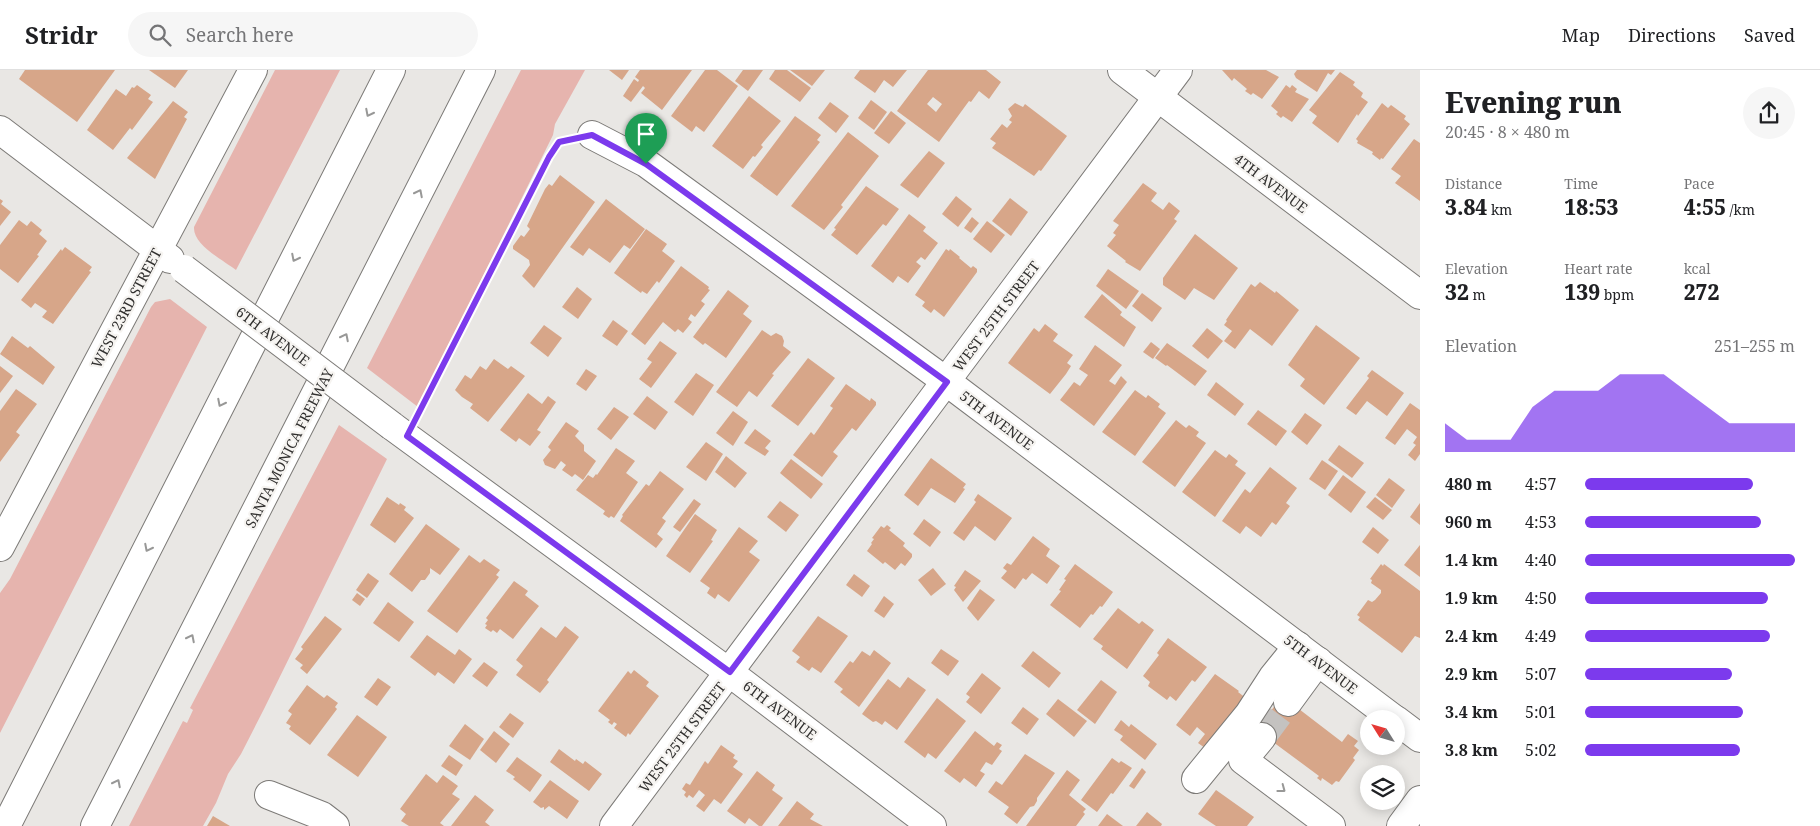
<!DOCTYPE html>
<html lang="en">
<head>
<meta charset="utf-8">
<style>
	:root { --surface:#fff; --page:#f6f6f6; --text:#202124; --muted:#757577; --line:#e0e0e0; --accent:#7c3aed }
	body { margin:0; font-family:"Noto Serif",serif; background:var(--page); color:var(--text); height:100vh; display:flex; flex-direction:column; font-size:19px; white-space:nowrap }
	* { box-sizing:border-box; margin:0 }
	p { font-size:16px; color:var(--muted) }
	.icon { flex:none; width:28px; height:28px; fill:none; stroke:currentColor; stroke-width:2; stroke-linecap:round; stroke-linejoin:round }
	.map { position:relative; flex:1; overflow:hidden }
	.panel { display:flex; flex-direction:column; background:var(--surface); width:400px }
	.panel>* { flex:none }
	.needle { width:32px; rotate:307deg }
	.fabs { position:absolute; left:1360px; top:640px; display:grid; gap:10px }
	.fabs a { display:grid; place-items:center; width:45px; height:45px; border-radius:50%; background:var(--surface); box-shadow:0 2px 12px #0003; font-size:25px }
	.pin { position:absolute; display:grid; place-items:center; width:42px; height:42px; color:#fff; margin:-51px -21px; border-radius:50% 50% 50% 0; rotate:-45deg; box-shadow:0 0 5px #0007 }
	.pin .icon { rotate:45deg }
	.round { display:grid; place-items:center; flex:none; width:52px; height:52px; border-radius:26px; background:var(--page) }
	.overview { display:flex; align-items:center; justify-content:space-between; height:85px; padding:0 25px }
	h1 { font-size:28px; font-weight:800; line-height:38px }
	.figures { display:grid; grid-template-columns:repeat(3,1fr); gap:8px; height:85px; padding:5px 25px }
	.figures div { display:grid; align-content:center }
	.figures b { font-size:21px; font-weight:800 }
	.figures small { font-size:14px; font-weight:400 }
	.figures p { font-size:14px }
	.chart { height:140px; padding:10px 25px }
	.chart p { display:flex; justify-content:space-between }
	.chart svg { width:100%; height:90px; margin-top:5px; fill:var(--accent); opacity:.7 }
	ul { padding:0 25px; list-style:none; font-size:16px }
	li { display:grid; grid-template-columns:80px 60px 1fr; align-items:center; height:38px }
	li i { height:12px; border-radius:6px; background:var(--accent) }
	header { display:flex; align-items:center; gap:30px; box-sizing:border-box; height:70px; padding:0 25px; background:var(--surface); border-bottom:1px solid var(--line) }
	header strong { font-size:24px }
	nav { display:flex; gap:28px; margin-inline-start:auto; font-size:18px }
	.search { width:350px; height:45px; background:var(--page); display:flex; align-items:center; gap:12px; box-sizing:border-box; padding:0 18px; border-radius:28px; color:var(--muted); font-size:19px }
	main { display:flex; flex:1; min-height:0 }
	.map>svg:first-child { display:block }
	.green { fill:#e6b4ae }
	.building { fill:#d7a689; fill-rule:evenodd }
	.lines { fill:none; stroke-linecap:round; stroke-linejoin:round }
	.minor-tunnel { stroke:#c4c2c0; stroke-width:28; stroke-dasharray:28 14; stroke-linecap:butt }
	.minor-casing { stroke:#7c7a77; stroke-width:30 }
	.major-casing { stroke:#7c7a77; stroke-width:30 }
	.highway-casing { stroke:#7c7a77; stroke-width:30 }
	.path { stroke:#afadab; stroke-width:3; stroke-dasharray:4 2.5; stroke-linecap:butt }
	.minor { stroke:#fff; stroke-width:28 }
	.major { stroke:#fff; stroke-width:28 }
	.highway { stroke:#fff; stroke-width:28 }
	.minor-bridge-casing { stroke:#7c7a77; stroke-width:30; stroke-linecap:butt }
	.minor-bridge { stroke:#fff; stroke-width:28 }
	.oneway { stroke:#989897 }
	.route-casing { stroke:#fff; stroke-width:10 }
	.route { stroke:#7c3aed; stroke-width:6 }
	.labels { text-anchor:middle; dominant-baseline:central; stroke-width:4.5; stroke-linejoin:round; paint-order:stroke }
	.street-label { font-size:14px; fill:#31302f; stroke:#f6f4f1 }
</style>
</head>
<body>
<header>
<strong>Stridr</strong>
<div class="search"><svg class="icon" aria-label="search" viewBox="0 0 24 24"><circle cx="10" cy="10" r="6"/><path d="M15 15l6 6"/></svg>Search here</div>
<nav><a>Map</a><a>Directions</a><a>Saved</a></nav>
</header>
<main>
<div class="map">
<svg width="1420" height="756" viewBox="0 0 1420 756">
	<rect width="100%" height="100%" fill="#e9e7e4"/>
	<g class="green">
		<path d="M275 0H340L236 200C223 190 193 175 194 157Z"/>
		<path d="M521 0H585L555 54 553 65 418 337 367 298Z"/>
		<path d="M170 229 207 257 0 663V523L10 509 151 237 155 232Z"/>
		<path d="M339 355 387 389 264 639 241 684 228 704 216 733 203 756H129L183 651 187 653 193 640 190 638Z"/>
	</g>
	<g class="building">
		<path d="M25 0H115L77 52 19 9Z"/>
		<path d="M149 0H188L175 18Z"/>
		<path d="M609 0H629L622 10Z"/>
		<path d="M640 0H692L662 40 641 23 645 18 643 16 631 32 623 26 634 9 638 12 639 10 635 7Z"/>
		<path d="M705 0H717L738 16 704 62 696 56 692 62 671 46Z"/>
		<path d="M743 0H763L748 21 735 11Z"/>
		<path d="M775 0H787L811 18 800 32 769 9Z"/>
		<path d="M790 0H825L812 16Z"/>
		<path d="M860 0H907L893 17 884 10 875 23 854 8Z"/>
		<path d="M928 0H986L1001 12 989 29 979 21 971 32 969 31 939 72 897 41ZM933 27 942 34 936 42 927 34Z"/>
		<path d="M1222 0H1266L1279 7 1262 29 1253 23 1251 25 1245 21 1247 19 1234 8 1232 11Z"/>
		<path d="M1297 0H1335L1331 5 1328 3 1317 22 1296 8 1294 4Z"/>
		<path d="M1340 2 1355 12 1353 15 1363 23 1361 27 1368 32 1358 46 1357 44 1338 73 1312 53 1317 46 1309 40Z"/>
		<path d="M137 15 151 25 148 29 153 32 132 60 130 58 113 80 87 60 116 19 126 26 132 17 134 18Z"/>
		<path d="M1286 15 1290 18 1292 15 1297 19 1295 22 1309 29 1292 52 1283 46 1281 48 1276 44 1278 42 1271 36Z"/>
		<path d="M749 26 781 51 761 75 763 77 755 87 753 86 743 99 712 76Z"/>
		<path d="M871 30 887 42 874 60 858 48Z"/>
		<path d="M173 31 188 42 184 47 187 49 155 109 127 88Z"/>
		<path d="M830 32 849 46 836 63 818 48Z"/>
		<path d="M1015 33 1023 37 1025 34 1067 66 1041 101 1039 100 1034 106 992 78 996 73 990 69 1002 54 1007 58 1012 52 1009 50 1012 46 1008 39Z"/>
		<path d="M1382 33 1388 38 1391 35 1406 46 1404 49 1410 54 1383 89 1381 88 1380 90 1372 84 1373 82 1357 73 1358 71 1356 69Z"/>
		<path d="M891 41 906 53 889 74 874 63Z"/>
		<path d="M795 46 821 65 817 70 820 72 777 126 750 106Z"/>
		<path d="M848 62 879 86 841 135 843 137 824 160 791 136Z"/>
		<path d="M1414 69 1420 73V131L1395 113 1401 106 1391 99Z"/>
		<path d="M929 81 945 93 918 128 900 115Z"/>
		<path d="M560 105 595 132 534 218 522 206 530 195 529 190 513 179V176L521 165 524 167 530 159 527 156 545 119 549 114 552 116Z"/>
		<path d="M1143 113 1157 123 1151 131 1163 140 1169 132 1180 141 1174 149 1177 151 1140 201 1125 192 1126 191 1107 176 1116 165 1113 163 1119 155 1113 151Z"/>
		<path d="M866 116 899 139 886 156 883 154 857 185 831 165 836 159 834 158Z"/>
		<path d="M956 126 972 139 958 157 942 144Z"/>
		<path d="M1010 128 1028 142 1011 166 992 151Z"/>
		<path d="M0 129 3 131 1 134 11 142 0 156Z"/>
		<path d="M606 129 645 159 630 179 624 175 610 193 589 178 583 186 570 177Z"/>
		<path d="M909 144 926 157 923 161 938 173 925 190 921 187 916 192 921 196 908 213 898 206 893 213 871 196Z"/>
		<path d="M972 147 979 153 971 163 964 158Z"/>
		<path d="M19 150 27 156 31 151 42 160 39 164 47 171 37 185 39 186 18 213 0 199V175Z"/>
		<path d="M987 151 1005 165 991 183 973 169Z"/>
		<path d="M646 159 667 174 662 181 675 191 659 213 657 211 647 224 642 221 641 223 614 203Z"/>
		<path d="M1195 164 1238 198 1214 230 1194 218 1185 230 1163 215V208Z"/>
		<path d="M65 177 92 197 89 201 91 202 53 254 42 247 47 241 35 233 31 238 21 230 61 179 62 181Z"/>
		<path d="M946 179 949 181 950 179 960 187 959 188 971 198 973 196 977 199V202L944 247 934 239 931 243 922 236 925 232 915 225Z"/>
		<path d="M681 196 709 217 708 219 710 220 701 231 705 234 695 247 691 244 688 249 692 252 683 263 678 259 675 262 663 252 645 275 631 264Z"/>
		<path d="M1108 199 1139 221 1126 239 1096 216Z"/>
		<path d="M1260 212 1275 223 1276 221 1299 240 1272 276 1250 259 1235 279 1224 271 1232 261 1224 255 1227 251 1226 250 1251 214 1255 217Z"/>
		<path d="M577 217 592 229 578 249 562 237Z"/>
		<path d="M728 220 749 236 743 244 752 251 726 288 705 273 703 275 693 267Z"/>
		<path d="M1142 223 1162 238 1152 252 1132 236Z"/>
		<path d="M1102 224 1122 242 1120 245 1136 257 1124 277 1084 247Z"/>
		<path d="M613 250 628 261 617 276 602 266Z"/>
		<path d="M1045 254 1058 264 1053 271 1073 285 1067 293 1071 296 1066 304 1050 324 1008 293 1034 258 1039 262Z"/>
		<path d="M544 255 562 268 548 287 530 273Z"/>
		<path d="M1316 255 1360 288 1324 335 1300 316 1305 309 1288 295Z"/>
		<path d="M1207 258 1223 271 1208 289 1192 276Z"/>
		<path d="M762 260 771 266 776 263 782 266 784 271 783 276 791 282 772 304 774 305 757 327 749 321 737 337 716 322Z"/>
		<path d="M12 266 28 278 30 276 55 297 43 315 0 284Z"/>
		<path d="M660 271 677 283 651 318 639 309 652 292 647 289Z"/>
		<path d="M1151 272 1160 279 1153 289 1143 282Z"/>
		<path d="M1167 273 1207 301 1195 316 1167 295 1166 296 1155 288Z"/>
		<path d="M1095 275 1122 295 1109 311 1115 315 1121 306 1127 312 1094 356 1060 330 1074 312 1080 316 1088 305 1079 299Z"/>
		<path d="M808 288 835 308 798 356 771 336Z"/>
		<path d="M494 289 508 299 511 296 525 306 488 352 470 338 473 334 462 327 455 320 465 305 471 309 480 296 486 300Z"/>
		<path d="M0 296 13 306 0 323Z"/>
		<path d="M586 299 597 306 586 321 576 314Z"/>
		<path d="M1372 300 1404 323 1387 346 1367 331 1356 345 1346 338 1369 308 1367 306Z"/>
		<path d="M696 303 714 315 693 346 674 332Z"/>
		<path d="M1216 312 1244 334 1235 346 1207 325Z"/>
		<path d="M846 314 870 331 871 328 876 332V335L856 361 852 358 833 382 838 386 822 407 793 385 811 362 814 365 833 338 830 336Z"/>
		<path d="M16 319 37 334 16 362 20 365 0 392V341Z"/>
		<path d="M1135 320 1146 328 1148 325 1160 334 1158 337 1166 343 1135 386 1102 362Z"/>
		<path d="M528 323 542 334 548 326 556 332 537 360 541 362 530 376 519 368 516 372 500 360Z"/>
		<path d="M647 326 668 342 655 360 633 344Z"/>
		<path d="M1410 333 1420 340V384L1415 391 1408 385 1416 375 1413 373 1417 367 1407 359 1395 375 1385 368Z"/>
		<path d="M614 337 629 347 611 370 597 359Z"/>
		<path d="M1258 340 1287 361 1276 376 1247 354Z"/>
		<path d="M733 341 748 352 733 376 716 363Z"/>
		<path d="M1305 343 1322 355 1307 375 1291 362Z"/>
		<path d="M1176 350 1186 358 1189 355 1199 362 1196 366 1206 373 1175 417 1142 392Z"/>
		<path d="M566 352 579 361 575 366 584 375V381L596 391 583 410 575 404 572 407 562 400 566 395 561 391 555 399 545 395 543 390 551 380 548 377Z"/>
		<path d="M755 359 771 371 765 378 769 381 765 386 744 373Z"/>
		<path d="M706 372 723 384 706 411 686 397Z"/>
		<path d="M1339 375 1364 393 1352 408 1328 390Z"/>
		<path d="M616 378 635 391 626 403 638 412 614 448 611 446 609 448 603 444 605 441 576 420 588 405 593 408 596 404 597 405Z"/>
		<path d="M1215 380 1226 388 1229 384 1238 391 1235 395 1246 403 1215 447 1182 422Z"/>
		<path d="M726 386 747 403 735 418 715 402Z"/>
		<path d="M931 388 966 414 963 418 965 419 955 433 931 418 918 436 904 425Z"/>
		<path d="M791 389 823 414 811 429 780 403Z"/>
		<path d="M1322 390 1338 401 1325 420 1309 409Z"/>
		<path d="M1270 397 1297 418 1286 433 1290 436 1276 455 1272 452 1261 467 1246 456 1240 464 1222 451 1245 419 1250 423Z"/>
		<path d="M660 401 684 419 662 448 666 451 657 464 663 469 656 478 620 451 623 446 622 445 646 414 649 416Z"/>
		<path d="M1343 405 1366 422 1351 443 1328 425Z"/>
		<path d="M1389 408 1405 420 1392 438 1376 425Z"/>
		<path d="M978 424 1012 448 995 471 975 456 964 471 953 463 976 432 974 430Z"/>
		<path d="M387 427 399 435 400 433 406 437 404 440 414 448 395 473 370 455Z"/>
		<path d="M1375 427 1392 440 1383 450 1366 437Z"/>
		<path d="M694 429 701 434 680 462 673 457Z"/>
		<path d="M780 431 799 445 786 462 767 447Z"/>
		<path d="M1420 433V455L1410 447Z"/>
		<path d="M695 444 717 460 711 470 713 471 690 503 666 486Z"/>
		<path d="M924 449 941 462 930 477 913 464Z"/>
		<path d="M426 454 460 479 440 505 430 498V503L425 510H421L412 522 389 504Z"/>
		<path d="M887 455 891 458 889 460 905 473 903 476 912 484V487L905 496 901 493 895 500 885 492 883 494 867 481 872 474 871 473 874 469 872 468 881 456 884 458Z"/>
		<path d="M739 457 758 471 749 482 760 490 729 532 718 524 715 529 707 523 710 518 700 511Z"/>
		<path d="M1373 457 1389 470 1378 484 1362 472Z"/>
		<path d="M1033 466 1050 479 1046 486 1060 496 1047 514 1032 503 1026 510 1023 508 1015 519 1001 508 1007 501 1003 498 1007 493 1011 495Z"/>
		<path d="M1420 475V507L1404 495Z"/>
		<path d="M469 485 480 493 484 489 500 500 496 505 499 507 457 563 427 541Z"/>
		<path d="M1075 494 1113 522 1102 537 1100 536 1093 545 1091 544 1080 558 1050 535 1061 521 1059 520 1066 510 1064 509Z"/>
		<path d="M1381 494 1383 496 1384 494 1420 521V568L1415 566 1402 583 1358 550 1360 547 1357 545 1368 530 1372 532 1375 530 1381 523V520L1371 513 1372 510 1370 509Z"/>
		<path d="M933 498 946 514 931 526 918 510Z"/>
		<path d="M965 500 981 511 963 532 954 520 956 517 954 516Z"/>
		<path d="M368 503 379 511 367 528 356 520Z"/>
		<path d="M854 504 870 516 862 527 846 515Z"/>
		<path d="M514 511 528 521 525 525 539 536 513 569 500 559 497 563 493 560 491 562 485 558 487 555 485 554 488 550 486 548Z"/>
		<path d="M980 519 995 530 978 551 967 538Z"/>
		<path d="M357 523 365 529 360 536 352 530Z"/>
		<path d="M884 526 894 534 884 548 874 541Z"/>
		<path d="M388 532 414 552 399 572 373 553Z"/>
		<path d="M1118 538 1139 554 1142 551 1154 560 1127 599 1101 579 1103 576 1093 569Z"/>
		<path d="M325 546 342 559 307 604 300 598 303 595 295 589 303 579 301 577Z"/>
		<path d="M818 546 848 566 821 603 812 597 809 601 796 592 800 587 792 581Z"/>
		<path d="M565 556 579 567 547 610 549 612 540 623 516 605 523 596 516 590 541 557 556 568Z"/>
		<path d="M427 565 455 585 459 579 472 589 454 614 438 602 435 606 410 587Z"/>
		<path d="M1168 568 1207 597 1195 612 1192 610 1176 631 1170 626 1167 630 1148 616 1150 612 1143 606 1159 585 1157 583Z"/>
		<path d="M941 579 959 591 948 606 931 593Z"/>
		<path d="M874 580 891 593 859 637 840 622 843 619 834 612 850 591 853 593 862 581 870 586Z"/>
		<path d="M1033 581 1061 603 1049 618 1021 596Z"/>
		<path d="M484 592 498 602 487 617 472 606Z"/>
		<path d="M634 600 649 612 646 616 659 626 630 665 628 663 626 667 614 658 617 654 614 652 612 655 608 652 610 650 598 641 628 601 631 604Z"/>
		<path d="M982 603 1001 618 981 644 966 632 970 627 966 624Z"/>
		<path d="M1215 604 1239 621 1238 622 1251 632 1212 683 1198 673 1205 664 1197 657 1190 666 1176 655Z"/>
		<path d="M908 607 926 620 897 660 885 651 882 655 876 651 873 652 862 644 888 609 900 618Z"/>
		<path d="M378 608 391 617 377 636 364 627Z"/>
		<path d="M1101 610 1117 622 1095 654 1077 640Z"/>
		<path d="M307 615 324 628 327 625 338 633 335 637 337 639 310 675 289 659 291 656 286 653 292 644 288 641Z"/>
		<path d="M1282 626 1342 672 1348 664 1358 671 1354 676 1359 680 1353 688 1355 690 1339 712 1336 711 1332 715 1322 708 1321 711 1317 708 1319 706 1257 660Z"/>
		<path d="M937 628 966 651 936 689 928 683 925 688 904 672Z"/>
		<path d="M1058 629 1087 651 1074 667 1046 644Z"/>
		<path d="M1023 637 1039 649 1027 665 1011 653Z"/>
		<path d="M510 643 524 653 513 668 499 657Z"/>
		<path d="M357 645 387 667 358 707 327 685Z"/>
		<path d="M1121 650 1129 657 1131 654 1157 674 1145 690 1120 670 1123 666 1114 660Z"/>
		<path d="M465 654 484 669 470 690 449 676Z"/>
		<path d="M494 661 510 674 496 693 480 680Z"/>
		<path d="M975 661 994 676 997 672 1002 675 999 679 1002 681 992 695 986 692 980 701 985 704 976 717 964 708 960 713 944 701Z"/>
		<path d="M721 675 735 685 733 688 738 691 733 697 743 704 721 734 714 729 704 742 696 736 705 725 699 720 693 728 689 725 687 728 684 725 686 722 682 719 686 713 690 715 705 691 708 694Z"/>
		<path d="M559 679 575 691 576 689 583 694 585 691 602 704 589 721 550 692Z"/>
		<path d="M1025 684 1055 703 1037 728V731L1034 736 1030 737 1017 754 1004 744 1009 737 988 722 996 711 1002 715Z"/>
		<path d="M449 685 463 695 456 706 441 696Z"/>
		<path d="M517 687 542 705 530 722 513 709 515 707 506 701Z"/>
		<path d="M1112 688 1119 693 1121 691 1132 698 1113 724 1111 723 1097 742 1081 730Z"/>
		<path d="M1142 698 1146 702 1134 719 1129 716Z"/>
		<path d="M1067 700 1080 710 1069 725 1086 739 1083 742 1085 744 1076 756H1026Z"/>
		<path d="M757 701 775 715 772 720 783 728 762 756H759L749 748 745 754 727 741Z"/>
		<path d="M426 704 437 713 443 705 458 716 452 724 460 729 440 753 444 756H409L401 751 406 744 400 739Z"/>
		<path d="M550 710 579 731 567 749 549 736 544 740V737L541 738 533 732Z"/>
		<path d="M1216 720 1254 747 1247 756H1216L1198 744Z"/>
		<path d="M475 725 494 740 485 752 490 756H451Z"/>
		<path d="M797 731 814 744 810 749 823 756H778Z"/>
		<path d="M1147 742 1162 754 1161 756H1136Z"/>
		<path d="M1107 744 1123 756H1098Z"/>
		<path d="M213 746 230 756H207Z"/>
	</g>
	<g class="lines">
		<path class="minor-tunnel" d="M1262 667 1288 632"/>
		<g class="minor-casing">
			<g id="minor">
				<path d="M1122 0 1420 225"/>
				<path d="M0 60 170 189"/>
				<path d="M592 65 646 93 947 312 1394 649"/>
				<path d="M392 356 730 603 932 756"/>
				<path d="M0 477 253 0"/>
				<path d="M1288 632 1318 591"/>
				<path d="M1396 650 1420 668"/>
				<path d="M1262 667 1243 690 1331 756"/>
				<path d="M1196 709 1249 644 1273 607 1298 576"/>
				<path d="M269 725 322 746 335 756"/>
				<path d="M614 756 1178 0"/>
			</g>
		</g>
		<g class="major-casing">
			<path id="major" d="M1401 756 1420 730"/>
		</g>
		<g class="highway-casing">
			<g id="highway">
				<path d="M6 756 391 0"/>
				<path d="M95 756 481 0"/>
			</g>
		</g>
		<path class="path" d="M417 346 549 87 559 72 569 70"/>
		<use href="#minor" class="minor"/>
		<use href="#major" class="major"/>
		<use href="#highway" class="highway"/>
		<g class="minor-bridge-casing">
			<path id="minor-bridge" d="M184 199 392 356"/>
		</g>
		<use href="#minor-bridge" class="minor-bridge"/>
	</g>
	<defs><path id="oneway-chevron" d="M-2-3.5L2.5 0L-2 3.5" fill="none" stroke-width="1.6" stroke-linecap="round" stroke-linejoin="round" transform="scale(1.25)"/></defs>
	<g class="oneway">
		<use href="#oneway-chevron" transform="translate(369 43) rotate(117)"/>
		<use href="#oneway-chevron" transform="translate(419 123) rotate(-63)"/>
		<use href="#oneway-chevron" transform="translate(295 188) rotate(117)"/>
		<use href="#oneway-chevron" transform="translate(345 267) rotate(-63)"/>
		<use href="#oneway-chevron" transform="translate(221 333) rotate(117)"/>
		<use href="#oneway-chevron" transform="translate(148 478) rotate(117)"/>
		<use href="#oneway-chevron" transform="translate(191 568) rotate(-63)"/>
		<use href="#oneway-chevron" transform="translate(117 713) rotate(-63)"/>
		<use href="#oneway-chevron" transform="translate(1282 719) rotate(37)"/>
	</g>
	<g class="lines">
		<g class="route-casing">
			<path id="route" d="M592 65 646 94 947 312 730 602 407 366 549 87 559 72Z"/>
		</g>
		<use href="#route" class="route"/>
	</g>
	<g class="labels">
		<g class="street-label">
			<text transform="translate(1271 113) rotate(37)">4TH AVENUE</text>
			<text transform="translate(126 238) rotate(-62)">WEST 23RD STREET</text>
			<text transform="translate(996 246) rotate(-53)">WEST 25TH STREET</text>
			<text transform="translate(273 266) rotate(37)">6TH AVENUE</text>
			<text transform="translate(997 350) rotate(37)">5TH AVENUE</text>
			<text transform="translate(289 378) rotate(-63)">SANTA MONICA FREEWAY</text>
			<text transform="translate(1321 594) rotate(37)">5TH AVENUE</text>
			<text transform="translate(780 640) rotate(37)">6TH AVENUE</text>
			<text transform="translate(682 667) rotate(-53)">WEST 25TH STREET</text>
		</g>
	</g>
</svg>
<div class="fabs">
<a><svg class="needle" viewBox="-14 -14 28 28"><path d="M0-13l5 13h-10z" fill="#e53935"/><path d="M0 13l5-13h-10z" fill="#757577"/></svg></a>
<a><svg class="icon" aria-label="layers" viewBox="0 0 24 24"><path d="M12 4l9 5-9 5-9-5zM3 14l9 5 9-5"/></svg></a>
</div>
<div class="pin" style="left:646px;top:94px;background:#1e9e55"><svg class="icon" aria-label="arrive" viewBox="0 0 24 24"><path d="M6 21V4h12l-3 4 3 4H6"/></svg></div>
</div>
<section class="panel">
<div class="overview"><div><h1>Evening run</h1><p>20:45 · 8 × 480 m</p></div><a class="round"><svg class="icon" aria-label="share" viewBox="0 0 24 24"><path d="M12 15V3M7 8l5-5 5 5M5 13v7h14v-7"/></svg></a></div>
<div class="figures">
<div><p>Distance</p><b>3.84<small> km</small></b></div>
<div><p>Time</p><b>18:53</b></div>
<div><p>Pace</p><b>4:55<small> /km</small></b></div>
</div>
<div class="figures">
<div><p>Elevation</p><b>32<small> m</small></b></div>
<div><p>Heart rate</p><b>139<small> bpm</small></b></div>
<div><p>kcal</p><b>272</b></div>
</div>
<div class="chart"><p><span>Elevation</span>251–255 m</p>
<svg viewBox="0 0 160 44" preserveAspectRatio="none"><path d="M0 44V30L10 38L20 38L30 38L40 22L50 14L60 14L70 14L80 6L90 6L100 6L110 14L120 22L130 30L140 30L150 30L160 30V44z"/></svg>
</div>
<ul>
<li><b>480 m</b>4:57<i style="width:80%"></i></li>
<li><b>960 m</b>4:53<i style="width:84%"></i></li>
<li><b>1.4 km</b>4:40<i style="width:100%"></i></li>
<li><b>1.9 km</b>4:50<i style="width:87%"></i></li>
<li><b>2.4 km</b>4:49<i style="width:88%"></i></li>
<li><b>2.9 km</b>5:07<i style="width:70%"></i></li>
<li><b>3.4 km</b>5:01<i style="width:75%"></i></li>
<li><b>3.8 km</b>5:02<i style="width:74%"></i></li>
</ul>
</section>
</main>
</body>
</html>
